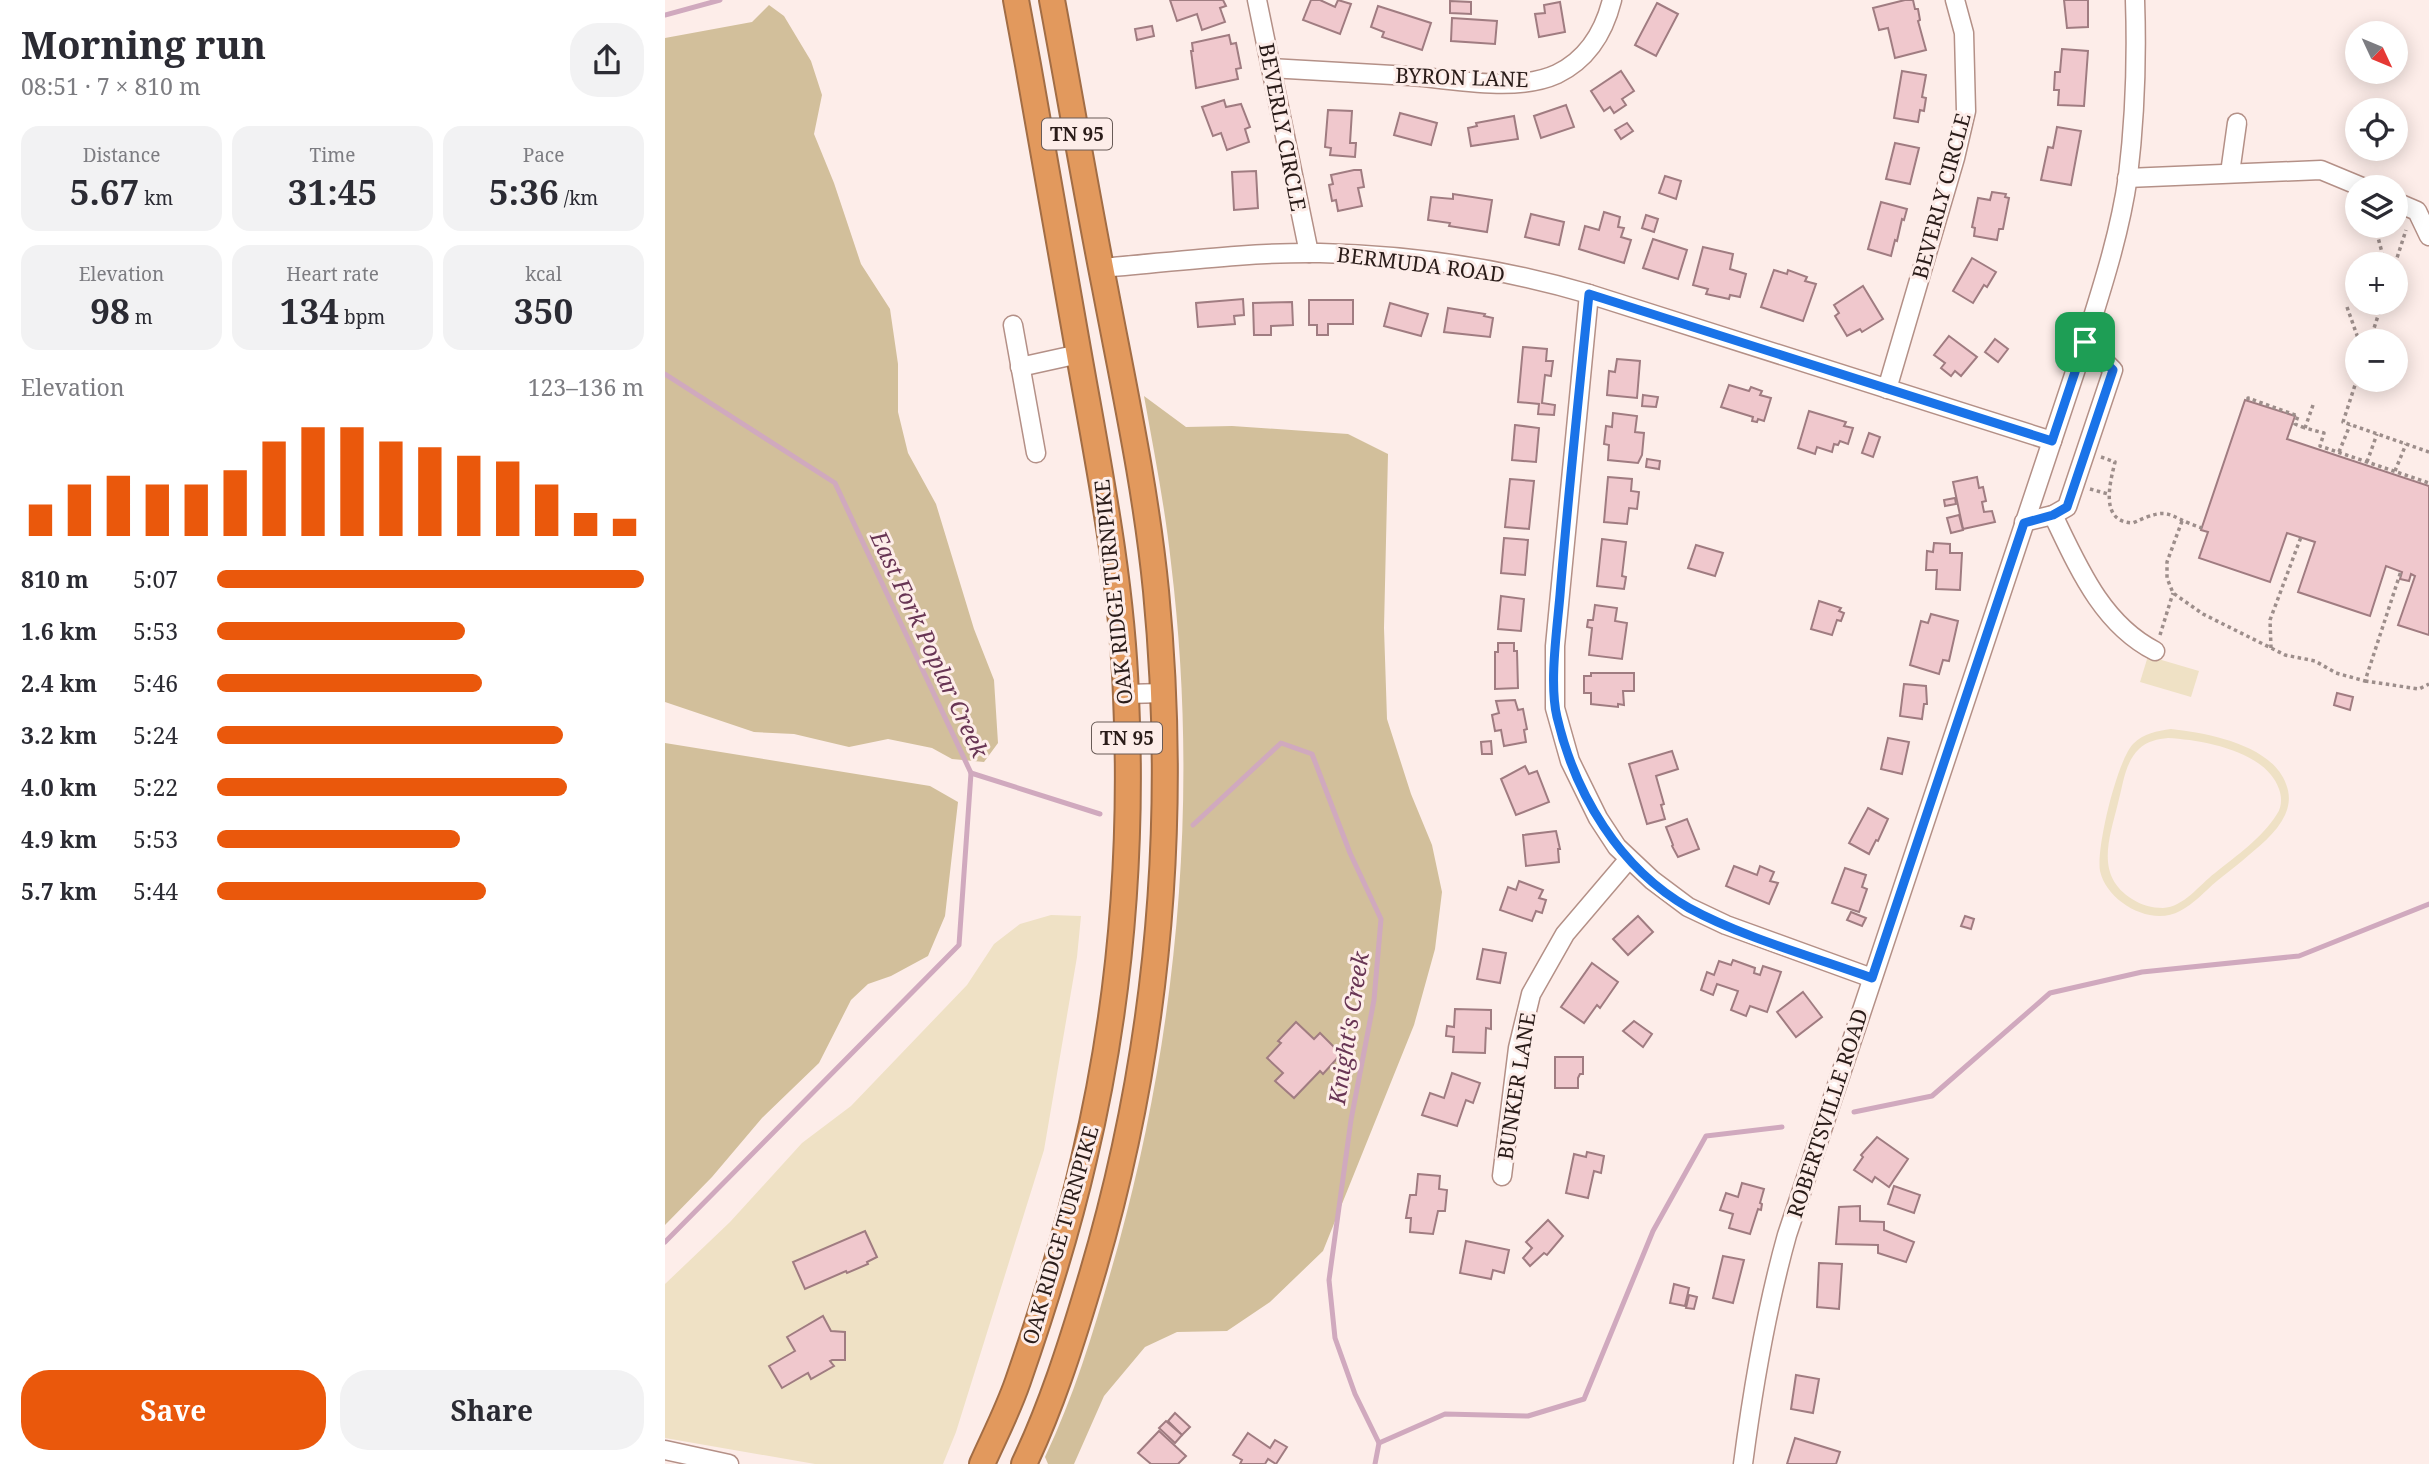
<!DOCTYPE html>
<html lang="en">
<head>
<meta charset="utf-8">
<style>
	:root { --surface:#fff; --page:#f2f2f3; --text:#2b2b33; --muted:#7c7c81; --accent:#ea580c }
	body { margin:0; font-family:"Noto Serif",serif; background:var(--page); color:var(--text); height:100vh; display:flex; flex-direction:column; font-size:26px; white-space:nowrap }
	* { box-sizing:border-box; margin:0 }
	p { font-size:23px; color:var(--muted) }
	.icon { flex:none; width:38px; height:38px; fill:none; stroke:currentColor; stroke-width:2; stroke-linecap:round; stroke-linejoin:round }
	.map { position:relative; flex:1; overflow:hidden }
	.side { display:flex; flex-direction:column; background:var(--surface); width:665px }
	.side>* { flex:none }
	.needle { width:46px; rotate:134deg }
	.controls { position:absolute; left:1680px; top:21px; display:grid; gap:14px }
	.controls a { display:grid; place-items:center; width:63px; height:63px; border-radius:50%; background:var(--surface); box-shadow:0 4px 18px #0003; font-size:35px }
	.pin { position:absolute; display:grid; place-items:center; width:60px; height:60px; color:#fff; margin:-30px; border-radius:14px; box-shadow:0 4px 10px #0006 }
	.round { display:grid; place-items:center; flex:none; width:74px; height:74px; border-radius:28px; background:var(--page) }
	.head { display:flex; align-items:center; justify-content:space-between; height:119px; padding:0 21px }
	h1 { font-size:38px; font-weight:700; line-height:52px }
	.figures { display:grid; grid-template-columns:repeat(3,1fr); gap:10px; height:119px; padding:7px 21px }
	.figures div { display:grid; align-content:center; border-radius:18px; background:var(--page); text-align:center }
	.figures b { font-size:35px; font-weight:700 }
	.figures small { font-size:19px; font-weight:400 }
	.figures p { font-size:19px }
	.chart { height:196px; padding:14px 21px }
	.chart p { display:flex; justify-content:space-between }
	.chart svg { width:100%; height:126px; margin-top:7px; stroke:var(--accent); stroke-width:6 }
	.action { display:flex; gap:14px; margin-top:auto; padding:14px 21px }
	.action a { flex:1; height:80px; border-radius:28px; background:var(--accent); color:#fff; font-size:28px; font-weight:700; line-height:80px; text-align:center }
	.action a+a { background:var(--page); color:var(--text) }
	ul { padding:0 21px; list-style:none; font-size:23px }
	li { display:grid; grid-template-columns:112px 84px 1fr; align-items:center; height:52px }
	li i { height:18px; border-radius:9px; background:var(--accent) }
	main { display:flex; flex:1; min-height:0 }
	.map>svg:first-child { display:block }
	.green { fill:#efe1c5; fill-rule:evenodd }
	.forest { fill:#d2bf9b }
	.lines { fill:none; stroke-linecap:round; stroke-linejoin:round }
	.stream { stroke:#d0a9be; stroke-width:5 }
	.building { fill:#f0c8cd; stroke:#a07c81; stroke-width:2 }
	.minor-casing { stroke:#b49087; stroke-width:21 }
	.highway-casing { stroke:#a26d45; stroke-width:28 }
	.path { stroke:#9d8e8b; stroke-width:3.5; stroke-dasharray:3.5 3.5; stroke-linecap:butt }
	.minor { stroke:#fff; stroke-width:18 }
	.highway { stroke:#e2995d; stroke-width:24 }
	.route-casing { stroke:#fff; stroke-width:14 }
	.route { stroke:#1a73e8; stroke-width:9 }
	.labels { text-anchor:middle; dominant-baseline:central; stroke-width:6; stroke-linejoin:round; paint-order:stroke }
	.shield { fill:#fdede9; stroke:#695b57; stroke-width:2 }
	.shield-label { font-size:19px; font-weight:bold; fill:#2a1c19 }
	.street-label { font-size:21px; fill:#2a1c19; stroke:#fdede9 }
	.water-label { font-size:23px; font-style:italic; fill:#683554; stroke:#fdede9 }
</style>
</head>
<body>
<main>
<section class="side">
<div class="head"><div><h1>Morning run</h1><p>08:51 · 7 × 810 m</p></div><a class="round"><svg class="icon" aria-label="share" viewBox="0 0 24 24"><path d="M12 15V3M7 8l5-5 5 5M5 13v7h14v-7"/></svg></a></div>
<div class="figures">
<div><p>Distance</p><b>5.67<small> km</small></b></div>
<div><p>Time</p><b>31:45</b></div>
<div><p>Pace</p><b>5:36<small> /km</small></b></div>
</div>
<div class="figures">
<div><p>Elevation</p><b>98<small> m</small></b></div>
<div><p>Heart rate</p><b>134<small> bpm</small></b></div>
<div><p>kcal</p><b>350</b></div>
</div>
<div class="chart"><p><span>Elevation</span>123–136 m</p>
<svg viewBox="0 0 160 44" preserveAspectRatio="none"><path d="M5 44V33M15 44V26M25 44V23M35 44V26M45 44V26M55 44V21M65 44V11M75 44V6M85 44V6M95 44V11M105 44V13M115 44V16M125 44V18M135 44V26M145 44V36M155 44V38"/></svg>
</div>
<ul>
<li><b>810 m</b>5:07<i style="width:100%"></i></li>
<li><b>1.6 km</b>5:53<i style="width:58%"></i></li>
<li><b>2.4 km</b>5:46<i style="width:62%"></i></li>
<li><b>3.2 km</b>5:24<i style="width:81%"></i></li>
<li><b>4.0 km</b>5:22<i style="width:82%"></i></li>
<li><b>4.9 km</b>5:53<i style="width:57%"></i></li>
<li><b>5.7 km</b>5:44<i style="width:63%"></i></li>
</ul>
<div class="action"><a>Save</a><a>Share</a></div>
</section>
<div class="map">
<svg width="1764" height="1464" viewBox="0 0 1764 1464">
	<rect width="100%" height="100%" fill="#fdede9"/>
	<g class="green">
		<path d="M1483 656 1534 671 1526 697 1475 682Z"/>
		<path d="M1506 729C1543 733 1607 745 1621 784 1625 794 1625 804 1620 815 1612 833 1592 848 1577 861 1569 868 1560 874 1552 881 1540 891 1529 904 1515 911 1486 927 1442 902 1435 871 1431 848 1452 761 1468 744 1479 733 1492 731 1506 729ZM1503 738C1538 740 1601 751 1614 789 1617 797 1617 807 1612 814 1597 838 1571 856 1550 873 1534 885 1519 907 1498 908 1487 908 1476 905 1467 899 1430 875 1444 840 1453 803 1458 785 1460 762 1474 749 1482 741 1493 739 1503 738Z"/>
		<path d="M386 915 416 916 412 957 379 1150 291 1432 278 1464H150L0 1438V1284L65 1222 137 1143 186 1106 302 985 329 944 355 924Z"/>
	</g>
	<g class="forest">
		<path d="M104 5 119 16 146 61 157 95 149 134 169 183 196 264 225 309 233 364V412L243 453 271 504 309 629 329 680 333 743 319 762 287 759 267 748 223 739 184 747 129 734 89 732 0 702V38L87 22Z"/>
		<path d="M479 396 521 427 567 426 683 434 723 454 719 628 722 719 746 794 767 845 777 892 770 949 749 1025 658 1251 605 1302 562 1331 512 1332 480 1347 439 1396 409 1464H383L380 1457C412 1390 433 1317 453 1246 514 1024 534 792 506 563 500 507 489 452 479 396Z"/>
		<path d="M0 743 265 786 293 802 280 916 263 956 226 976 203 984 186 1000 154 1063 97 1118 47 1177 0 1225Z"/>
	</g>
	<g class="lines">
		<g class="stream">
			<path d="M0 15 55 0"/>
			<path d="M0 374 170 483 306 773 294 945 0 1242"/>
			<path d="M306 773 435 814"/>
			<path d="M528 825 616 743 647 754 685 853 716 919 709 1000 686 1120 664 1280 670 1338 690 1394 714 1443 710 1464"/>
			<path d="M1189 1112 1267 1096 1385 993 1477 972 1634 956 1764 904"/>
			<path d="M714 1443 780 1414 863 1416 919 1399 988 1231 1041 1136 1117 1127"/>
		</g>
	</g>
	<g class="building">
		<path d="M505 0H558L561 6 555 8 560 22 537 30 532 14 512 21Z"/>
		<path d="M646 0H655L670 7 673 0 686 4 675 34 638 20Z"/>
		<path d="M1240 0H1248L1250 9H1253L1255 20 1253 21 1261 50 1230 58 1223 28 1214 30 1208 8Z"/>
		<path d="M1399 0H1423V27L1402 28Z"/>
		<path d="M785 1 806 2V14L785 13Z"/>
		<path d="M895 2 900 32 874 37 870 14 880 13 879 5Z"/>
		<path d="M992 3 1013 14 991 56 970 45Z"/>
		<path d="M713 6 766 23 757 50 717 37 719 32 706 27Z"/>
		<path d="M787 18 832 21 830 44 786 41Z"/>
		<path d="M487 26 489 36 472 40 470 29Z"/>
		<path d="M564 35 566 44 571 43 576 68 571 69 573 79 531 88 526 51H528L527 43Z"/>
		<path d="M1397 49 1423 51 1419 106 1393 105 1394 90H1389L1390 72H1395Z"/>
		<path d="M956 71 969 91 957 99 961 105 949 113 945 107 939 111 926 91Z"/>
		<path d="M1237 71 1261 75 1257 97 1261 98 1259 111 1255 110 1253 122 1229 118Z"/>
		<path d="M559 100 561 107 576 104 585 127 580 129 584 142 562 150 556 133 548 136 537 107Z"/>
		<path d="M901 105 909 127 876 138 869 116Z"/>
		<path d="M663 110 687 111 685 143H691L690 157 665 155 666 148 660 147Z"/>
		<path d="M735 113 772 123 766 145 729 135Z"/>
		<path d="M849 116 853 139 806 146 803 128 812 126 811 123Z"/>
		<path d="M962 123 968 131 956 139 950 130Z"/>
		<path d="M1392 127 1416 131 1406 185 1376 180 1383 147 1388 148Z"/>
		<path d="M1230 143 1254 148 1245 184 1221 179Z"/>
		<path d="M689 170H696L699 187 693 188 697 206 673 211 671 200 667 201 664 185 668 184 666 175Z"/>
		<path d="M591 171 593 208 569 210 567 172Z"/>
		<path d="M1000 176 1016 181 1011 199 994 193Z"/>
		<path d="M1327 192 1341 194 1340 197 1344 198 1338 229H1334L1332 240 1309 236 1310 228 1307 227 1313 198 1325 200Z"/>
		<path d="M788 194 827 200 822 232 784 226 785 223 763 220 766 197 788 199Z"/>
		<path d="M1216 202 1242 209 1239 220 1237 219 1232 241 1230 240 1226 256 1203 249Z"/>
		<path d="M939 212 955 217 953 227 959 228 956 237 966 240 959 263 914 249 920 226 934 230Z"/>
		<path d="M866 214 899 222 894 245 860 237Z"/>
		<path d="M981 215 993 219 989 232 977 228Z"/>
		<path d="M988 239 1022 250 1013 279 978 268Z"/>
		<path d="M1038 247 1068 254 1065 269 1081 274 1075 297 1065 295 1064 299 1041 294 1043 289 1028 285Z"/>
		<path d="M1307 258 1331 272 1322 287 1319 285 1308 303 1288 291Z"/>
		<path d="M1109 270 1122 274 1123 270 1142 277 1140 281 1151 284 1138 321 1096 307Z"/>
		<path d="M1198 286 1218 319 1197 332 1195 329 1182 336 1170 316 1174 313 1169 305Z"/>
		<path d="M578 299 579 315 569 316 570 324 533 327 531 303Z"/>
		<path d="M644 300H688V324H663V335H652V325H644Z"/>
		<path d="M627 302 628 325 606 326V335H589L588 303Z"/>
		<path d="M725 303 763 314 756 336 719 326Z"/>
		<path d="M783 308 820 314 819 316 828 318 825 337 779 332Z"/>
		<path d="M1284 336 1312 357 1296 376 1290 371 1286 376 1276 368 1280 363 1269 355Z"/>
		<path d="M1330 339 1343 349 1333 362 1320 352Z"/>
		<path d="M858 347 882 349 881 361H888L886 376 880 375 877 403 890 405 889 415 873 414 874 404 853 402Z"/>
		<path d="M952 359 975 361 972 398 942 395 944 371 950 372Z"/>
		<path d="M1064 385 1084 391 1086 387 1097 391 1095 395 1106 398 1099 421 1093 419 1092 422 1087 421 1088 417 1056 407Z"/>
		<path d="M978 395 993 397 991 407 977 406Z"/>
		<path d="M1580 400 1630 416 1622 439 1764 486V635L1733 625 1750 576 1746 574 1744 581 1735 579 1737 572 1721 566 1705 616 1633 592 1650 542 1622 533 1605 582 1534 558 1543 532 1536 530Z"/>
		<path d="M1144 411 1181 422 1179 426 1188 428 1183 444 1175 441 1173 445 1169 444 1167 452 1152 447 1150 454 1133 448Z"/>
		<path d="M948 413 972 416 970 432 979 433 977 455 973 463 943 460 944 445 939 444 941 426 947 427Z"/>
		<path d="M850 425 874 428 871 462 847 460Z"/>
		<path d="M1204 433 1215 437 1208 457 1197 453Z"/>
		<path d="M982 459 995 461 994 469 981 467Z"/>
		<path d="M943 477 967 479 966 491 974 492 972 509 964 508 962 524 939 522Z"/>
		<path d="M1312 477 1314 488 1318 487 1321 501 1317 502 1319 512 1327 511 1330 522 1298 529 1288 482Z"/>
		<path d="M845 479 869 481 864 529 840 527Z"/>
		<path d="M1290 498 1291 504 1280 506 1279 500Z"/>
		<path d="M1294 515 1298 530 1286 533 1282 518Z"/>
		<path d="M839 538 863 540 860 575 836 573Z"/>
		<path d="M937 539 961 542 957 576 961 577 959 589 932 586Z"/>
		<path d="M1269 543 1285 544V553H1297L1295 590 1271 589 1272 570H1261L1262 551 1268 552Z"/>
		<path d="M1031 545 1058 553 1050 576 1023 568Z"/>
		<path d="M836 596 859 599 856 631 833 629Z"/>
		<path d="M1154 601 1176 608 1174 611 1179 613 1176 621 1172 620 1167 635 1146 629Z"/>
		<path d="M930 605 952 608 950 621 962 623 957 659 924 655 927 628 922 627 923 620H928Z"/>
		<path d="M1266 614 1293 621 1284 661 1278 660 1274 674 1245 665 1256 621 1263 623Z"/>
		<path d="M833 643H849V651H852L853 688 830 689V652H833Z"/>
		<path d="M926 673H969V691H958L959 705 953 704V707L926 704V693H919V676H926Z"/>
		<path d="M1239 684 1261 686 1262 704H1259L1257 719 1235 716Z"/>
		<path d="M1672 693 1688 697 1685 710 1669 705Z"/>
		<path d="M850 700 853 710 858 709 862 729 859 730 861 742 839 746 836 730 830 731 827 715 834 713 831 701Z"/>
		<path d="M1223 738 1244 742 1237 774 1216 769Z"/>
		<path d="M826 741 827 754H817L816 742Z"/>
		<path d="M1007 751 1013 769 991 776 999 804 996 805 1000 819 982 824 964 764Z"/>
		<path d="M860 766 864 774 872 771 884 802 851 815 836 779Z"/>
		<path d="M1203 808 1223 819 1213 841 1211 840 1204 854 1184 843Z"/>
		<path d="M1022 819 1034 849 1013 857 1007 846 1008 845 1001 827Z"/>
		<path d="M891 831 895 849H893L894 862 861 866 858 835Z"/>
		<path d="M1069 866 1092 875 1095 866 1109 872 1105 881 1113 883 1104 904 1061 886Z"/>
		<path d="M1180 868 1201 875 1197 887 1202 889 1194 912 1167 903Z"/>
		<path d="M854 881 878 890 874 898 881 900 877 913 871 911 867 921 835 910 843 887 851 890Z"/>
		<path d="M1186 912 1201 918 1197 926 1182 920Z"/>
		<path d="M973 916 988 932 963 955 948 939Z"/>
		<path d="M1300 916 1309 919 1306 929 1296 926Z"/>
		<path d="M818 949 841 953 835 983 812 979Z"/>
		<path d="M1068 960 1090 968 1089 973 1095 975 1098 966 1116 972 1102 1012 1085 1006 1081 1016 1066 1010 1073 991 1052 984 1048 995 1036 990 1042 972 1049 975 1054 961 1066 965Z"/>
		<path d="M927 963 953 982 935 1008 932 1005 919 1023 896 1007Z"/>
		<path d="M1138 992 1157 1017 1131 1037 1112 1012Z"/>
		<path d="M790 1009 826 1010V1029L821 1028 820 1053 788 1052 789 1037 781 1036 782 1026 789 1027Z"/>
		<path d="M969 1021 987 1034 978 1047 958 1031Z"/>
		<path d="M631 1022 649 1039 655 1033 676 1054 658 1074 655 1071 629 1098 610 1081 618 1073 602 1058 616 1043 613 1041Z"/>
		<path d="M890 1057H918V1074H915L913 1078V1088H890Z"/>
		<path d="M787 1073 815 1083 808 1103 801 1100 792 1126 757 1115 765 1093 779 1098Z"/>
		<path d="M1212 1137 1243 1159 1224 1187 1210 1177 1207 1182 1189 1170 1198 1157 1196 1155Z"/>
		<path d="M922 1152 939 1156 936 1173 929 1171 923 1198 901 1193 909 1154 921 1157Z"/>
		<path d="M753 1174 775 1176 774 1189 782 1190 780 1211H773L768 1234 745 1232 746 1218H741L745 1195H751Z"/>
		<path d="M1077 1183 1099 1189 1095 1203 1097 1204 1096 1210 1093 1209 1085 1234 1064 1228 1068 1214 1055 1210 1061 1193 1073 1197Z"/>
		<path d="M1229 1186 1255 1195 1249 1213 1223 1204Z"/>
		<path d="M1195 1206V1221L1219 1222V1230L1249 1242 1241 1262 1213 1253V1245L1171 1244 1174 1207Z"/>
		<path d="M883 1220 898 1236 882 1255 879 1253 865 1266 858 1258 867 1248 861 1242Z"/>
		<path d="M200 1231 212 1257 202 1262 203 1264 182 1273 181 1271 140 1289 128 1262Z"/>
		<path d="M801 1241 844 1250 839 1273 828 1270 826 1279 795 1273Z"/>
		<path d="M1058 1256 1079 1260 1068 1303 1048 1298Z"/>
		<path d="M1154 1263 1177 1264 1174 1309 1152 1307Z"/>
		<path d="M1009 1284 1024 1288 1020 1306 1005 1303Z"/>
		<path d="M1024 1295 1032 1297 1029 1309 1021 1308Z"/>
		<path d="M158 1316 166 1331 180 1332V1360H167L165 1361 169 1366 146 1379 143 1373 117 1388 104 1366 130 1351 122 1337Z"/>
		<path d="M1131 1375 1154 1379 1148 1413 1126 1409Z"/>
		<path d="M510 1413 525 1427 517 1435 503 1421Z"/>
		<path d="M501 1421 517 1435 510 1443 494 1428Z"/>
		<path d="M494 1431 521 1456 513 1464H486L473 1453Z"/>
		<path d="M583 1433 605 1448 610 1440 622 1447 611 1464 603 1459 600 1464H575L577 1460 568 1455Z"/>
		<path d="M1130 1438 1175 1452 1171 1464H1122Z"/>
	</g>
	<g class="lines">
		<g class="minor-casing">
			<g id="minor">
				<path d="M592 0 644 253"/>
				<path d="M606 68C652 71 698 73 745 76 789 79 851 93 892 74 923 59 939 32 947 0"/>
				<path d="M1565 173 1572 123"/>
				<path d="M1462 178 1656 170 1697 187"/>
				<path d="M1731 202 1752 211 1764 236"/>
				<path d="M436 268C508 262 582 252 655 253 746 255 836 268 924 294L1387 441"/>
				<path d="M924 294 890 646V708L905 761 933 818 952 847 987 880 1023 907 1061 925 1207 978"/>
				<path d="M348 325 371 453"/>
				<path d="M355 367 414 354"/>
				<path d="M1222 389 1290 158 1301 111 1299 33 1290 0"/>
				<path d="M1388 515C1413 567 1437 624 1490 651"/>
				<path d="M1359 522 1388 515 1402 507 1448 370 1420 342"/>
				<path d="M461 694 499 693"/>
				<path d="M837 1176 853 1048 866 994 900 934 963 860"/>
				<path d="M0 1450 64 1464"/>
				<path d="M1078 1464C1088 1387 1101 1310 1122 1235L1420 342C1437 288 1455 233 1463 176 1470 118 1472 59 1470 0"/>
			</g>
		</g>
		<g class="highway-casing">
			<g id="highway">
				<path d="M317 1464C329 1437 343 1410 353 1381 378 1309 402 1233 419 1159 455 1008 468 850 461 696 457 581 434 468 414 355 394 236 373 118 351 0"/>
				<path d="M359 1464C386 1407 405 1348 423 1288 493 1059 514 829 491 591 481 489 459 388 440 288 421 192 405 96 387 0"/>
			</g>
		</g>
		<g class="path">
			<path d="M1710 226 1720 264"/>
			<path d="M1730 264 1741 230"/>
			<path d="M1682 307 1694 341"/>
			<path d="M1705 341 1717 303"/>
			<path d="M1692 379 1678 422 1764 452"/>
			<path d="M1583 400V398L1633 416 1630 424 1640 428"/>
			<path d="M1648 405 1640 428 1659 433 1655 446 1764 483"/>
			<path d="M1674 452 1685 425"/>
			<path d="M1436 457 1450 462C1445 483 1434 522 1468 523 1507 505 1500 516 1537 528"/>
			<path d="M1702 462 1712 434"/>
			<path d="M1730 471 1741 444"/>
			<path d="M1425 489 1443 494"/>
			<path d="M1517 521 1502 562V578L1508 593 1538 614 1620 655 1650 661 1671 673 1700 681 1736 571"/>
			<path d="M1495 635 1508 593"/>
			<path d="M1606 648 1605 620 1636 537"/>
			<path d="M1700 681 1754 689 1764 684"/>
		</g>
		<use href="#minor" class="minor"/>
		<use href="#highway" class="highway"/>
	</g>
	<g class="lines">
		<g class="route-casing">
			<path id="route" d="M924 294 1387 441 1420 342 1448 370 1402 507 1388 515 1359 523 1207 978C1149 957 1077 937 1024 908 954 868 910 794 892 717 884 684 892 630 895 595 903 495 914 394 924 294Z"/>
		</g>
		<use href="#route" class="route"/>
	</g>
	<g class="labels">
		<g class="shield">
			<rect x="377" y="118.5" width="70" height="31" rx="5"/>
			<rect x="427" y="722.5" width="70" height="31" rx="5"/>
		</g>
		<g class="shield-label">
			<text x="412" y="134">TN 95</text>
			<text x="462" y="738">TN 95</text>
		</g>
		<g class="street-label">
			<text transform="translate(797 77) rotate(2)">BYRON LANE</text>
			<text transform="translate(618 127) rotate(79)">BEVERLY CIRCLE</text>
			<text transform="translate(1276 196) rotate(-75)">BEVERLY CIRCLE</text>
			<text transform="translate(756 264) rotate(7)">BERMUDA ROAD</text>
			<text transform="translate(448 592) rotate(-96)">OAK RIDGE TURNPIKE</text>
			<text transform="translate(851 1086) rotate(-81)">BUNKER LANE</text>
			<text transform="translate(1162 1113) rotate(-72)">ROBERTSVILLE ROAD</text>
			<text transform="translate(395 1235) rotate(-74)">OAK RIDGE TURNPIKE</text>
		</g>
		<g class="water-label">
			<text transform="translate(265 644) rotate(65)">East Fork Poplar Creek</text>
			<text transform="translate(683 1028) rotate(-81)">Knight's Creek</text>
		</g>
	</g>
</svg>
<div class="controls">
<a><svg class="needle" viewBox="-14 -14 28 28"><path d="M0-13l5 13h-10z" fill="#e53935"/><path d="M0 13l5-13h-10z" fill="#7c7c81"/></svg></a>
<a><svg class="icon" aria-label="locate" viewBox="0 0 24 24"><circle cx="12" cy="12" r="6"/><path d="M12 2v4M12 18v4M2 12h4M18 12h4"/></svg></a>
<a><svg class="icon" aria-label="layers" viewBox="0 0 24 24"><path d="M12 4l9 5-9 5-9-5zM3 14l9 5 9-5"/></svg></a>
<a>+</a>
<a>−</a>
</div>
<div class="pin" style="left:1420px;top:342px;background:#1e9e55"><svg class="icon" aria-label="arrive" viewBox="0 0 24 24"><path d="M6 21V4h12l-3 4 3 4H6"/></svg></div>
</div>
</main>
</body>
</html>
